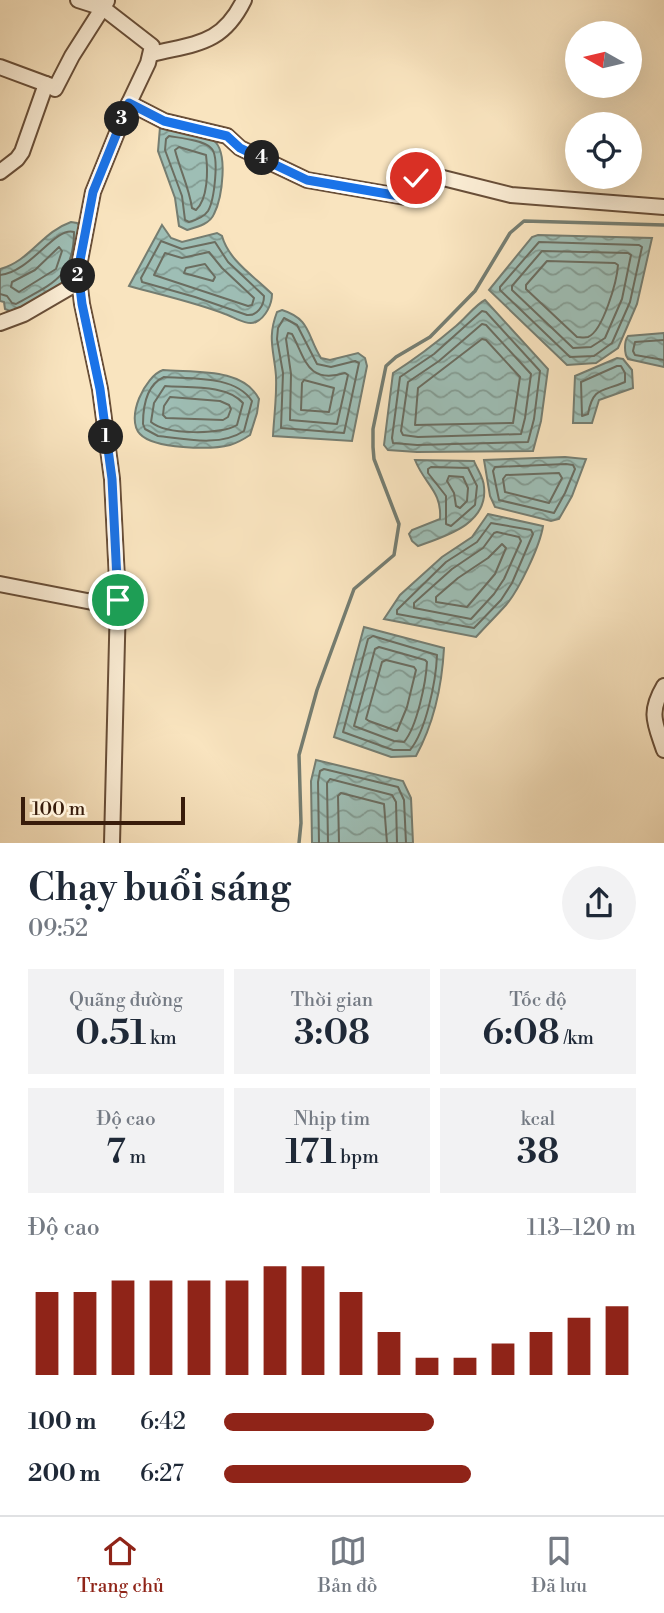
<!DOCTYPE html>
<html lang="vi">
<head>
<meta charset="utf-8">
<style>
	:root { --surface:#fff; --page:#f2f2f3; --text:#1f2937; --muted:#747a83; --line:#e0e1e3; --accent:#8f2418 }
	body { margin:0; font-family:"Libre Bodoni",serif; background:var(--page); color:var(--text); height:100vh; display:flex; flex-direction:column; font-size:26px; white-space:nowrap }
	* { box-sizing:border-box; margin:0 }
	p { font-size:23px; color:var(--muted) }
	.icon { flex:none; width:38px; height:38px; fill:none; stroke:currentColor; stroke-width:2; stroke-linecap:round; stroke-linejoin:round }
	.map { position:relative; height:843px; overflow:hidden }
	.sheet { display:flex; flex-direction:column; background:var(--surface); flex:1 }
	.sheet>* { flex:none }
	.needle { width:46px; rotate:278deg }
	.tools { position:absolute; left:565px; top:21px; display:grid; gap:14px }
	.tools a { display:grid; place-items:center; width:77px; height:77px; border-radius:50%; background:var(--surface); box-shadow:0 7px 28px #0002; font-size:35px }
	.scale { position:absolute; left:21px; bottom:18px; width:164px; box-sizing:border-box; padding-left:7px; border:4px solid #381c0b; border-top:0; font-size:19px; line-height:24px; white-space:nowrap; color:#381c0b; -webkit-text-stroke:5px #fbedd5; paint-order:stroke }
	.pin { position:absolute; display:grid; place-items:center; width:60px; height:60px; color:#fff; margin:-30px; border:4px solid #fff; border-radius:50%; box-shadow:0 2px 7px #0007 }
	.km { position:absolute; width:35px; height:35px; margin:-18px; border-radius:50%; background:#222; color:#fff; font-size:19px; line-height:35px; text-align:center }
	.round { display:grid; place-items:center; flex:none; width:74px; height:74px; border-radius:37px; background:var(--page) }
	.headline { display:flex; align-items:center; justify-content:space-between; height:119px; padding:0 28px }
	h1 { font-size:38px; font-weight:600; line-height:52px }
	.metrics { display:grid; grid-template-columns:repeat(3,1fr); gap:10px; height:119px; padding:7px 28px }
	.metrics div { display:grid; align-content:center; border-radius:0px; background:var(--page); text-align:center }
	.metrics b { font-size:35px; font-weight:600 }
	.metrics small { font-size:19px; font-weight:400 }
	.metrics p { font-size:19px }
	.chart { height:196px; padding:14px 28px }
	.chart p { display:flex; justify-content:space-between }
	.chart svg { width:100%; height:126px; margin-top:7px; stroke:var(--accent); stroke-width:6 }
	ul { padding:0 28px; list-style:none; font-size:23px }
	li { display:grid; grid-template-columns:112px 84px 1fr; align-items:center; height:52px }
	li i { height:18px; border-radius:9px; background:var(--accent) }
	.menu { display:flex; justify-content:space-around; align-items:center; height:98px; border-top:2px solid var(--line); background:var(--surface); font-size:19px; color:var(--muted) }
	.menu a { display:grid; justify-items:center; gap:4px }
	.menu .active { color:var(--accent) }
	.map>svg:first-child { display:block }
	.water { fill:url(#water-waves); stroke:#757d71; stroke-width:2 }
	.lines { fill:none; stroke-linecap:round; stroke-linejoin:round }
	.shore { stroke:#6b6d60; stroke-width:2 }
	.stream { stroke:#757d71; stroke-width:3.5 }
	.minor-casing { stroke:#684e38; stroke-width:18 }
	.minor { stroke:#fbedd5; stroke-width:14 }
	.route-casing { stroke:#fff; stroke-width:14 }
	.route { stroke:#1a73e8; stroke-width:9 }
</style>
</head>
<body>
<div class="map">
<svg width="664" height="843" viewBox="0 0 664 843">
	<defs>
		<pattern id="water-waves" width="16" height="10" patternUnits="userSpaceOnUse" patternTransform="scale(1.75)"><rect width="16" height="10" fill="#9ebeb5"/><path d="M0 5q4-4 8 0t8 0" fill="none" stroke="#829a91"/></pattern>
	</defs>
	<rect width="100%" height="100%" fill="#f9e4bf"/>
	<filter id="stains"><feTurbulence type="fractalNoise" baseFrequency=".00286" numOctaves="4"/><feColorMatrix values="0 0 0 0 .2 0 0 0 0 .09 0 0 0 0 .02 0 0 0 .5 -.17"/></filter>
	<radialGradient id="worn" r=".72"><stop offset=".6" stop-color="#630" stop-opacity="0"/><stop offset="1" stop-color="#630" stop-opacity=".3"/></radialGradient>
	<g class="water">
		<path d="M160 127C173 130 202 133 213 140 229 151 222 198 214 214 210 224 197 227 187 230L179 226 175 198 158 151Z"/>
		<path d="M71 222 77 223 82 228C80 243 79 263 71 277 63 290 29 305 15 313L5 309 4 302 0 301V269C30 261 42 232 71 222Z"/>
		<path d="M162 225 171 238 182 242 217 233 222 236C229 261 254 276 272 294 272 304 266 317 256 322 247 326 234 317 225 314 194 302 161 295 129 286Z"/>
		<path d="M538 235 652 238 637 304 618 348 596 363 567 365 489 290 532 237Z"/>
		<path d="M485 300 548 369 541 421 533 451 417 452 388 450 384 445 393 373C415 359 436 343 456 326 466 318 475 305 485 300Z"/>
		<path d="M282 310C311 319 307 336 321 358L330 360 358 353 365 358 367 366 352 441 273 436C274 416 277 396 276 376 274 350 267 338 277 312Z"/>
		<path d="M664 333V367L628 359C624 354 624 341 628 336Z"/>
		<path d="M617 358 623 359 632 370 633 388 599 400 592 423H573L575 376Z"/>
		<path d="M163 370C193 373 243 367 259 399L257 413 250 435C244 439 237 443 230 445 211 450 154 449 140 434 125 418 145 376 163 370Z"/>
		<path d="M565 457 586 459 572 496 559 519 551 521 495 507 490 496 484 460Z"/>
		<path d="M415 460 474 461C477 469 484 478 484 487 488 524 446 536 418 546L412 541 409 534 412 530 440 519C442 491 425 485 415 460Z"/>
		<path d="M488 514 543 526C540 546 519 590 506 605 496 616 486 626 476 637L384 619 400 595 442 557 472 537Z"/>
		<path d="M364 627 444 648C442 686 434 723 416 756L391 757 334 737Z"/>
		<path d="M316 760 403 781 411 798 413 843H312L311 781Z"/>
	</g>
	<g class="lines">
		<g class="shore">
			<path d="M169 136C180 138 203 140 211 148 220 156 214 201 208 211 204 217 196 220 189 222L185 220 182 196 165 150 166 139Z"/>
			<path d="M179 147 206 155C208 171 208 199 196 210L192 208C189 187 180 170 175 150Z"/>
			<path d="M161 241 182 249 215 242 228 262 264 296C264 306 257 316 247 315L195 297 142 282 141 278Z"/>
			<path d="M539 242 639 245 642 247 630 302 612 343 594 356 570 357 500 290V287Z"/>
			<path d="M59 247 62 251 56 269 19 292 11 287 12 282 35 270Z"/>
			<path d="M542 251 628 253 631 255 622 299 605 338 591 347 573 348 512 290V286Z"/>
			<path d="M209 252 222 268 254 298 252 305 248 306 154 275 165 253 182 258Z"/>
			<path d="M547 261 615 263 618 265C617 281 603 331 588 337 584 338 580 337 577 337L526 289V285Z"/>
			<path d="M205 264 215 277 213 281 184 273 186 268Z"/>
			<path d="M0 275C31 272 55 226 74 232 74 278 51 284 16 304L12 303 7 296 0 294"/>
			<path d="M482 311 486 312 540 371 534 419 528 442 417 445 393 443 392 438 400 377 434 354Z"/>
			<path d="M284 318 297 325 317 364 331 367 355 361 359 363 344 433 281 428 283 373 277 339 278 328Z"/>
			<path d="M482 324 486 325 531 374 525 418 521 434 418 437 403 435 401 431 408 382 439 361Z"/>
			<path d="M288 333 292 334C306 360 307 384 345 373L348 375 337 424 290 420 291 374 286 339Z"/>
			<path d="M482 339 486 340 520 377 513 423 415 425 418 388Z"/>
			<path d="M664 340 635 342 633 351 635 355 664 360"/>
			<path d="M617 366H621L625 373V382C603 392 593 386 588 414L582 416 581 382Z"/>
			<path d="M164 377C191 379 235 375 252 401L244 431C220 447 185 439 158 436L145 429 143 424C143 406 146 385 164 377Z"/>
			<path d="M304 380 334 388 329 412 301 410 302 383Z"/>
			<path d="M165 386C188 388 226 384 243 403L237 425C220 435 166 435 151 422L154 403Z"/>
			<path d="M170 397 220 401 229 405 231 409 228 417 223 420 166 418 163 415 164 406Z"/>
			<path d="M566 464 573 465 575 469 565 493 554 513 499 500 493 471 495 467Z"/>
			<path d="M431 467 468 468 477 486 475 505 451 526 446 524V496L428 473V469Z"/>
			<path d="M559 473 562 478 549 503 505 492 503 479 506 475Z"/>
			<path d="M449 476 463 477 468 488 467 501 460 508 456 506 454 493 447 481Z"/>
			<path d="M491 523 531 530 533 534 512 583 501 600 474 628 397 614V610L446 562 477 542Z"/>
			<path d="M497 532 519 537 521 541 504 579 494 594 471 619 414 608V603L452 569 483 548 494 533Z"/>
			<path d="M502 544 506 548 495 574 467 607 436 602V597L458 578 488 558Z"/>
			<path d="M373 636 437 655C436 681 426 731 410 750H393L343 732 368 639Z"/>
			<path d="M379 647 425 660 427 662C426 682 417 727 404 742L394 741 354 726 375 649Z"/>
			<path d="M386 660 414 667 416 670 407 707 397 731 369 721 366 719 382 662Z"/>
			<path d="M319 843 318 782 320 771 324 769 398 787 404 800 406 843"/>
			<path d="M328 843 327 783 330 779 392 795 396 802 397 843"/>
			<path d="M339 843 338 796 341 793 384 804 387 843"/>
		</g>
		<path class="stream" d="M299 843 301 823 299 755 317 690 354 589 394 555 399 524 374 459 373 447V429L386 366 396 357 430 337 475 291 510 233 524 221 664 225"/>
		<g class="minor-casing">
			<g id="minor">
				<path d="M78 0 103 8 152 46 148 63 129 103 93 192 78 271 82 304 100 389 112 479 118 600 112 843"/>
				<path d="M152 54C196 43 222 45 244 0"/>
				<path d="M0 67 54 87"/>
				<path d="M55 89 72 56 107 1"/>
				<path d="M129 103 164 121 227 136 240 148 307 180 405 197 416 178 423 173 511 195 664 207"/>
				<path d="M0 172 17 159 22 152 46 84"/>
				<path d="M0 323 24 314 79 282"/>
				<path d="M0 584 118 607"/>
				<path d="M664 686C648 713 655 723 664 750"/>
			</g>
		</g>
		<use href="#minor" class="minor"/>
	</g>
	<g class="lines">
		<g class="route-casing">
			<path id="route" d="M118 600 112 479 100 389 82 304 78 271 93 192 129 103 164 121 227 136 240 148 307 180 405 197 416 178"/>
		</g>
		<use href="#route" class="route"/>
	</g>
	<rect width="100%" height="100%" filter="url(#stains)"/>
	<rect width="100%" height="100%" fill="url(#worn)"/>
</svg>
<div class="tools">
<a><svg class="needle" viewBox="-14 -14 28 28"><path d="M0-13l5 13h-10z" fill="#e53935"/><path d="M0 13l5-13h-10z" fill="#747a83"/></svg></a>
<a><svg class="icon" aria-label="locate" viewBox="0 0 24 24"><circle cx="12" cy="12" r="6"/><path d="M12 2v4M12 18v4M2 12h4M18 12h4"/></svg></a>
</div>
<div class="scale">100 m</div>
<div class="pin" style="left:118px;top:600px;background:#1e9e55"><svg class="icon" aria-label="arrive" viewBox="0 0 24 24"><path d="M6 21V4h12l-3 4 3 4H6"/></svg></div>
<div class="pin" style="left:416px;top:178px;background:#d93025"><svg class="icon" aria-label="check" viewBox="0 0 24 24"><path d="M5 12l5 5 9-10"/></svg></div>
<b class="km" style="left:106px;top:437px">1</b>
<b class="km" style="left:78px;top:276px">2</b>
<b class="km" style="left:122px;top:119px">3</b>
<b class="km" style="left:262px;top:158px">4</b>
</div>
<section class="sheet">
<div class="headline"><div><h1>Chạy buổi sáng</h1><p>09:52</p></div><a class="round"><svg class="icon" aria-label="share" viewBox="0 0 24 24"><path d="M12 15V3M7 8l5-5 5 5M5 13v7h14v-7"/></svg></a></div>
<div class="metrics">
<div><p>Quãng đường</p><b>0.51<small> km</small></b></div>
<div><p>Thời gian</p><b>3:08</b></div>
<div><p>Tốc độ</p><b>6:08<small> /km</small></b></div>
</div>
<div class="metrics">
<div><p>Độ cao</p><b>7<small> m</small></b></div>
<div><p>Nhịp tim</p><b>171<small> bpm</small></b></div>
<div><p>kcal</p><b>38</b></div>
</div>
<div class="chart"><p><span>Độ cao</span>113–120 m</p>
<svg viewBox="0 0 160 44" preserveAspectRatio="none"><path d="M5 44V15M15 44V15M25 44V11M35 44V11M45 44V11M55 44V11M65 44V6M75 44V6M85 44V15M95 44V29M105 44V38M115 44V38M125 44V33M135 44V29M145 44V24M155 44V20"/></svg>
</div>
<ul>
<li><b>100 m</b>6:42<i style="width:51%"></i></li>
<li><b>200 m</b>6:27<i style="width:60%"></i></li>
</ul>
</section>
<nav class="menu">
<a class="active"><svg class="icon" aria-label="home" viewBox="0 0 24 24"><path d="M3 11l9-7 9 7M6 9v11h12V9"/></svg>Trang chủ</a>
<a><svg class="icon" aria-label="map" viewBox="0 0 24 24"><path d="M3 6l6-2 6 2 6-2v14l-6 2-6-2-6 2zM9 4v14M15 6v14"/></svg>Bản đồ</a>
<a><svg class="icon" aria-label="saved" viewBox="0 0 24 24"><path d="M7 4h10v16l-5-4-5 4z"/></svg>Đã lưu</a>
</nav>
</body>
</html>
